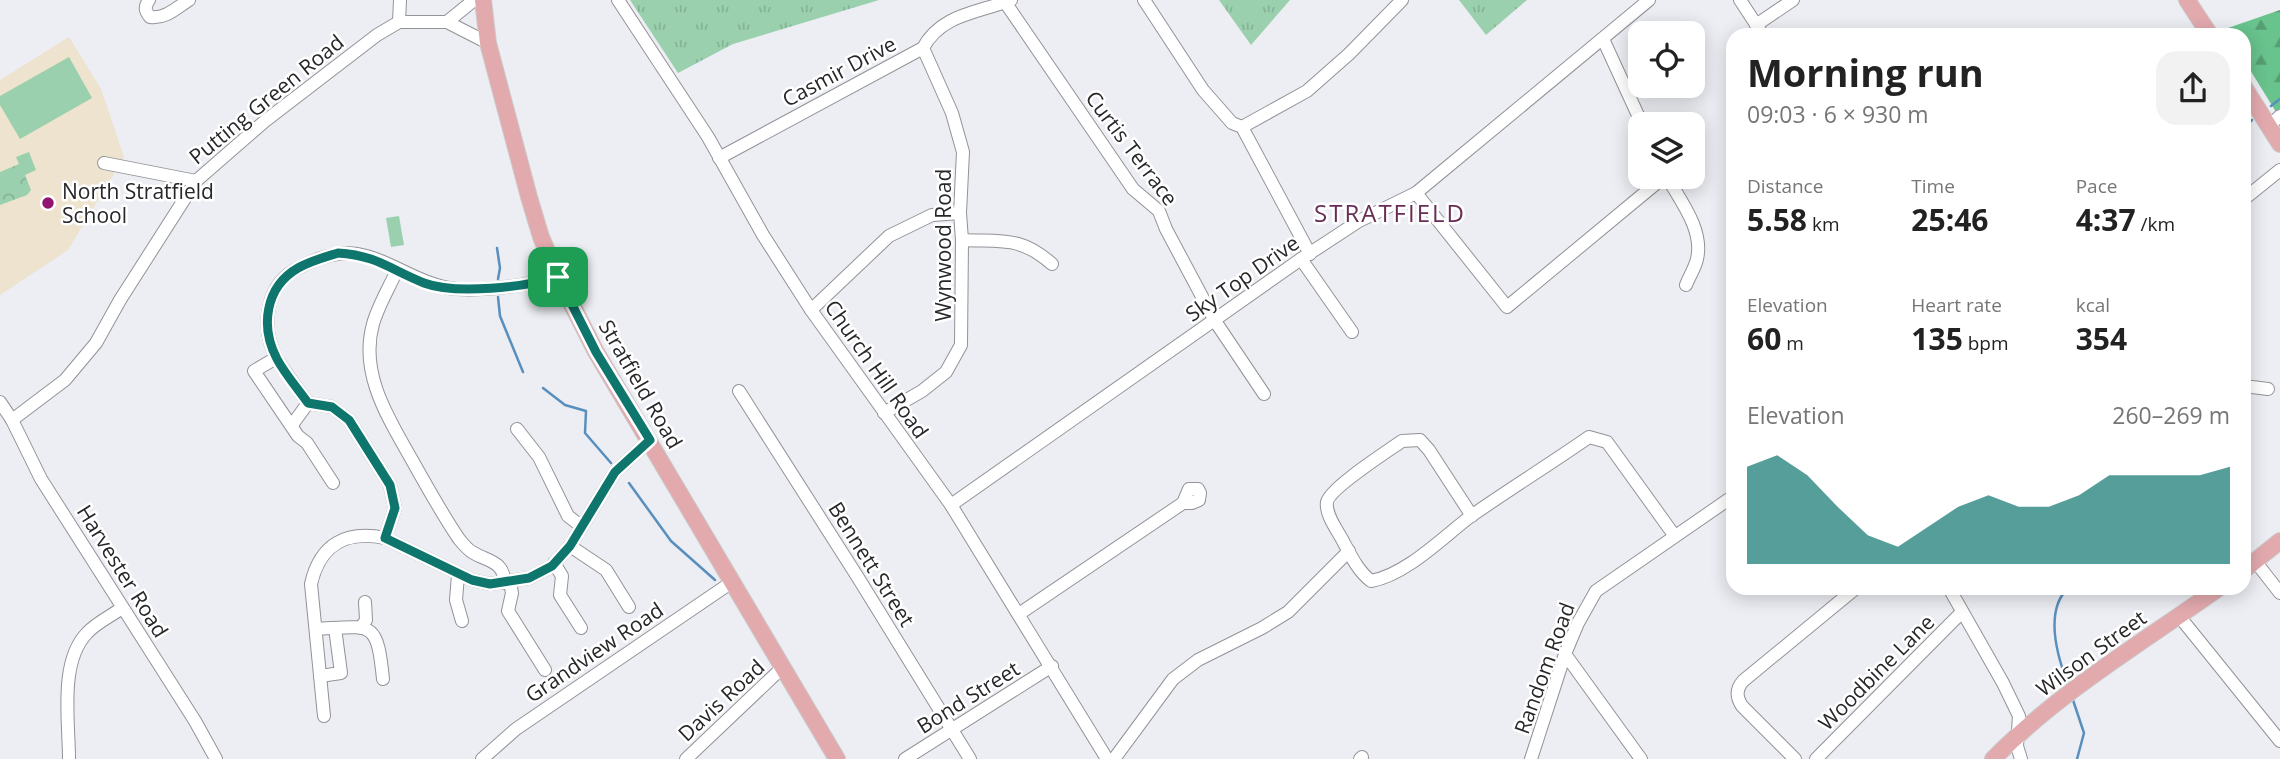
<!DOCTYPE html>
<html lang="en">
<head>
<meta charset="utf-8">
<style>
	:root { --surface:#fff; --page:#f2f2f2; --text:#222; --muted:#767676; --accent:#0f766e }
	body { margin:0; font-family:"Open Sans",sans-serif; background:var(--page); color:var(--text); height:100vh; display:flex; flex-direction:column; font-size:26px; white-space:nowrap }
	* { box-sizing:border-box; margin:0 }
	p { font-size:23px; color:var(--muted) }
	.icon { flex:none; width:38px; height:38px; fill:none; stroke:currentColor; stroke-width:2; stroke-linecap:round; stroke-linejoin:round }
	.map { position:relative; flex:1; overflow:hidden }
	.sheet { position:absolute; left:1726px; top:28px; width:525px; height:567px; display:flex; flex-direction:column; background:var(--surface); border-radius:21px; box-shadow:0 4px 18px #0003 }
	.sheet>* { flex:none }
	.tools { position:absolute; left:1628px; top:21px; display:grid; gap:14px }
	.tools a { display:grid; place-items:center; width:77px; height:77px; border-radius:14px; background:var(--surface); box-shadow:0 4px 18px #0003; font-size:35px }
	.pin { position:absolute; display:grid; place-items:center; width:60px; height:60px; color:#fff; margin:-30px; border-radius:14px; box-shadow:0 4px 10px #0006 }
	.round { display:grid; place-items:center; flex:none; width:74px; height:74px; border-radius:21px; background:var(--page) }
	.headline { display:flex; align-items:center; justify-content:space-between; height:119px; padding:0 21px }
	h1 { font-size:38px; font-weight:700; line-height:52px }
	.stats { display:grid; grid-template-columns:repeat(3,1fr); gap:10px; height:119px; padding:7px 21px }
	.stats div { display:grid; align-content:center }
	.stats b { font-size:30px; font-weight:700 }
	.stats small { font-size:19px; font-weight:400 }
	.stats p { font-size:19px }
	.chart { height:196px; padding:14px 21px }
	.chart p { display:flex; justify-content:space-between }
	.chart svg { width:100%; height:126px; margin-top:7px; fill:var(--accent); opacity:.7 }
	.map>svg:first-child { display:block }
	.education { fill:#ede3ce }
	.grass { fill:url(#grass-tufts) }
	.forest { fill:url(#forest-firs) }
	.park { fill:url(#park-crowns) }
	.pitch { fill:#9ad0ad }
	.lines { fill:none; stroke-linecap:round; stroke-linejoin:round }
	.stream { stroke:#598fbc; stroke-width:2.5 }
	.minor-casing { stroke:#919398; stroke-width:14 }
	.major-casing { stroke:#cbcbcc; stroke-width:18 }
	.minor { stroke:#fff; stroke-width:12 }
	.major { stroke:#e3aaae; stroke-width:16 }
	.route-casing { stroke:#fff; stroke-width:14 }
	.route { stroke:#0f766e; stroke-width:9 }
	.poi-dot { fill:#921470; stroke:#fff; stroke-width:2.5 }
	.labels { text-anchor:middle; dominant-baseline:central; stroke-width:5; stroke-linejoin:round; paint-order:stroke }
	.street-label { font-size:21px; fill:#272729; stroke:#fff }
	.poi-label { font-size:21px; fill:#272729; stroke:#fff; text-anchor:start }
	.quarter-label { font-size:24px; letter-spacing:2px; fill:#692d55; stroke:#fff }
</style>
</head>
<body>
<div class="map">
<svg width="2280" height="759" viewBox="0 0 2280 759">
	<defs>
		<pattern id="grass-tufts" width="24" height="20" patternUnits="userSpaceOnUse" patternTransform="scale(1.75)"><rect width="24" height="20" fill="#9ad0ad"/><path d="M3 7l-1-3M5 7V3M7 7l1-3M15 17l-1-3M17 17v-4M19 17l1-3" fill="none" stroke="#85b395"/></pattern>
		<pattern id="forest-firs" width="22" height="20" patternUnits="userSpaceOnUse" patternTransform="scale(1.75)"><rect width="22" height="20" fill="#68c38d"/><path d="M5 1l3.5 6h-7zM16 11l3.5 6h-7z" fill="#569e73"/></pattern>
		<pattern id="park-crowns" width="20" height="18" patternUnits="userSpaceOnUse" patternTransform="scale(1.75)"><rect width="20" height="18" fill="#9ad0ad"/><path d="M2 6a3 3 0 1 1 6 0M12 15a3 3 0 1 1 6 0" fill="none" stroke="#85b395"/></pattern>
	</defs>
	<rect width="100%" height="100%" fill="#eceef3"/>
	<path class="education" d="M69 37 101 89 124 157 68 250 0 295V80Z"/>
	<g class="grass">
		<path d="M630 0H879L733 44 678 73Z"/>
		<path d="M1219 0H1290L1251 45Z"/>
		<path d="M1459 0H1527L1486 35Z"/>
	</g>
	<path class="forest" d="M2280 10V108L2276 112 2244 60V35H2228L2225 29Z"/>
	<path class="park" d="M29 152 36 170 25 175 31 190 27 195 0 205V172L19 164 16 157Z"/>
	<g class="pitch">
		<path d="M69 57 92 98 20 139 0 105V96Z"/>
		<path d="M399 216 404 245 391 247 386 218Z"/>
	</g>
	<g class="lines">
		<g class="stream">
			<path d="M2271 106 2280 99"/>
			<path d="M2244 128 2252 120"/>
			<path d="M497 248 500 268 498 279"/>
			<path d="M498 297 500 316 523 372"/>
			<path d="M543 388 565 405 586 411 585 433 611 463"/>
			<path d="M629 483 671 541 715 580"/>
			<path d="M2068 588C2043 612 2058 659 2069 687"/>
			<path d="M2072 697 2084 733 2077 759"/>
		</g>
		<g class="minor-casing">
			<g id="minor">
				<path d="M149 0C144 7 145 11 150 17 166 19 176 8 189 0"/>
				<path d="M618 0 708 137 763 235 811 310 951 505 1107 759"/>
				<path d="M1144 0 1203 90 1232 123 1242 127 1310 254"/>
				<path d="M1740 0 1763 35"/>
				<path d="M1005 2 1133 189 1159 211 1166 229 1215 321 1264 394"/>
				<path d="M399 22 400 0"/>
				<path d="M447 22 474 0"/>
				<path d="M1756 25 1793 0"/>
				<path d="M1603 39 1642 124"/>
				<path d="M2269 126 2280 116"/>
				<path d="M1242 127 1307 91 1349 54 1402 0"/>
				<path d="M719 158 923 48C941 14 978 13 1011 0"/>
				<path d="M104 163 196 181"/>
				<path d="M1667 177C1680 200 1704 230 1697 259 1695 268 1689 277 1686 285"/>
				<path d="M1416 193 1507 307 1664 177"/>
				<path d="M2244 199 2280 170"/>
				<path d="M962 240C1003 242 1020 236 1052 264"/>
				<path d="M1301 259 1352 332"/>
				<path d="M397 270C389 288 378 306 373 324 359 374 389 419 412 460 427 487 442 514 459 539 463 544 467 549 472 552 488 562 503 560 505 583"/>
				<path d="M811 310 889 236 932 215 960 213"/>
				<path d="M276 358 254 371 298 436 307 443 333 483"/>
				<path d="M2244 386 2268 389"/>
				<path d="M739 391 857 576 970 759"/>
				<path d="M0 402 12 420 41 479 195 721 216 759"/>
				<path d="M884 413 922 391 946 372 961 345 962 240 960 213 963 152 952 113 923 48"/>
				<path d="M12 420 65 380 96 343 120 300 196 181 265 121 377 35 399 22H447L488 43"/>
				<path d="M292 425 308 403"/>
				<path d="M517 429 539 457 568 516 581 526"/>
				<path d="M951 505 1301 259 1359 221 1416 193 1649 0"/>
				<path d="M1472 516 1429 450 1420 440 1402 441C1388 451 1330 488 1327 502 1325 515 1338 531 1343 541 1351 556 1358 571 1371 581 1406 575 1443 537 1471 516 1510 489 1550 464 1589 437L1607 442 1674 535"/>
				<path d="M385 538 395 508 390 485 349 420 332 407 308 403C298 389 286 374 277 359 260 327 265 284 300 267 318 258 337 251 357 254 392 260 420 286 457 289 484 291 532 285 558 277"/>
				<path d="M570 546 606 570 629 607"/>
				<path d="M2255 561 2280 593"/>
				<path d="M554 563 562 576 560 595 581 628"/>
				<path d="M458 575 456 600 462 621"/>
				<path d="M510 582 512 593 508 611 545 670"/>
				<path d="M1949 588 2003 683 2019 716 2017 746 2021 759"/>
				<path d="M1019 614 1183 503 1189 489H1198L1200 493 1199 500 1192 503H1183"/>
				<path d="M2179 616 2280 741"/>
				<path d="M362 626 366 620 365 602"/>
				<path d="M316 629C372 626 377 619 383 679"/>
				<path d="M1565 654 1641 759"/>
				<path d="M320 676 341 673 335 628"/>
				<path d="M324 716 311 584C320 544 346 530 385 538L472 580 490 584 529 578 552 566 570 546 615 472 650 440"/>
				<path d="M69 759C69 721 59 662 87 633 96 623 111 616 122 608"/>
				<path d="M482 759 516 729 732 582"/>
				<path d="M686 759 782 668"/>
				<path d="M905 759 1052 666"/>
				<path d="M1114 759 1173 679 1198 660 1262 628 1288 612 1349 551"/>
				<path d="M1360 759 1362 757"/>
				<path d="M1531 759 1565 654 1578 623 1596 591 1732 497"/>
				<path d="M1795 759 1742 706C1736 697 1736 689 1743 681L1856 588"/>
				<path d="M1816 759 1962 612"/>
			</g>
		</g>
		<g class="major-casing">
			<g id="major">
				<path d="M483 0 488 43 529 197 541 237 558 277 596 352 837 759"/>
				<path d="M2187 0 2210 35"/>
				<path d="M2244 87 2280 144"/>
				<path d="M2244 570 2280 541"/>
				<path d="M1993 759C2059 692 2143 642 2219 588"/>
			</g>
		</g>
		<use href="#minor" class="minor"/>
		<use href="#major" class="major"/>
	</g>
	<g class="lines">
		<g class="route-casing">
			<path id="route" d="M338 253C376 255 391 270 424 283 456 295 526 287 558 277L596 352 650 440 615 472 570 546 552 566 529 578 490 584 472 580 385 538 395 508 390 485 349 420 332 407 308 403C298 389 285 374 277 359 260 327 265 287 298 268 310 261 325 257 338 253Z"/>
		</g>
		<use href="#route" class="route"/>
	</g>
	<circle class="poi-dot" cx="48" cy="203" r="7"/>
	<g class="labels">
		<g class="street-label">
			<text transform="translate(839 71) rotate(-28)">Casmir Drive</text>
			<text transform="translate(266 99) rotate(-39)">Putting Green Road</text>
			<text transform="translate(1132 148) rotate(53)">Curtis Terrace</text>
			<text transform="translate(943 245) rotate(-90)">Wynwood Road</text>
			<text transform="translate(1242 278) rotate(-35)">Sky Top Drive</text>
			<text transform="translate(877 369) rotate(55)">Church Hill Road</text>
			<text transform="translate(641 384) rotate(60)">Stratfield Road</text>
			<text transform="translate(872 564) rotate(58)">Bennett Street</text>
			<text transform="translate(123 571) rotate(58)">Harvester Road</text>
			<text transform="translate(594 652) rotate(-34)">Grandview Road</text>
			<text transform="translate(2091 653) rotate(-36)">Wilson Street</text>
			<text transform="translate(1544 668) rotate(-70)">Random Road</text>
			<text transform="translate(1876 672) rotate(-45)">Woodbine Lane</text>
			<text transform="translate(968 697) rotate(-32)">Bond Street</text>
			<text transform="translate(721 700) rotate(-43)">Davis Road</text>
		</g>
		<g class="poi-label">
			<text x="62" y="191">North Stratfield<tspan x="62" dy="24">School</tspan></text>
		</g>
		<g class="quarter-label">
			<text x="1390" y="212">STRATFIELD</text>
		</g>
	</g>
</svg>
<div class="tools">
<a><svg class="icon" aria-label="locate" viewBox="0 0 24 24"><circle cx="12" cy="12" r="6"/><path d="M12 2v4M12 18v4M2 12h4M18 12h4"/></svg></a>
<a><svg class="icon" aria-label="layers" viewBox="0 0 24 24"><path d="M12 4l9 5-9 5-9-5zM3 14l9 5 9-5"/></svg></a>
</div>
<div class="pin" style="left:558px;top:277px;background:#1e9e55"><svg class="icon" aria-label="arrive" viewBox="0 0 24 24"><path d="M6 21V4h12l-3 4 3 4H6"/></svg></div>
<section class="sheet">
<div class="headline"><div><h1>Morning run</h1><p>09:03 · 6 × 930 m</p></div><a class="round"><svg class="icon" aria-label="share" viewBox="0 0 24 24"><path d="M12 15V3M7 8l5-5 5 5M5 13v7h14v-7"/></svg></a></div>
<div class="stats">
<div><p>Distance</p><b>5.58<small> km</small></b></div>
<div><p>Time</p><b>25:46</b></div>
<div><p>Pace</p><b>4:37<small> /km</small></b></div>
</div>
<div class="stats">
<div><p>Elevation</p><b>60<small> m</small></b></div>
<div><p>Heart rate</p><b>135<small> bpm</small></b></div>
<div><p>kcal</p><b>354</b></div>
</div>
<div class="chart"><p><span>Elevation</span>260–269 m</p>
<svg viewBox="0 0 160 44" preserveAspectRatio="none"><path d="M0 44V10L10 6L20 13L30 24L40 34L50 38L60 31L70 24L80 20L90 24L100 24L110 20L120 13L130 13L140 13L150 13L160 10V44z"/></svg>
</div>
</section>
</div>
</body>
</html>
